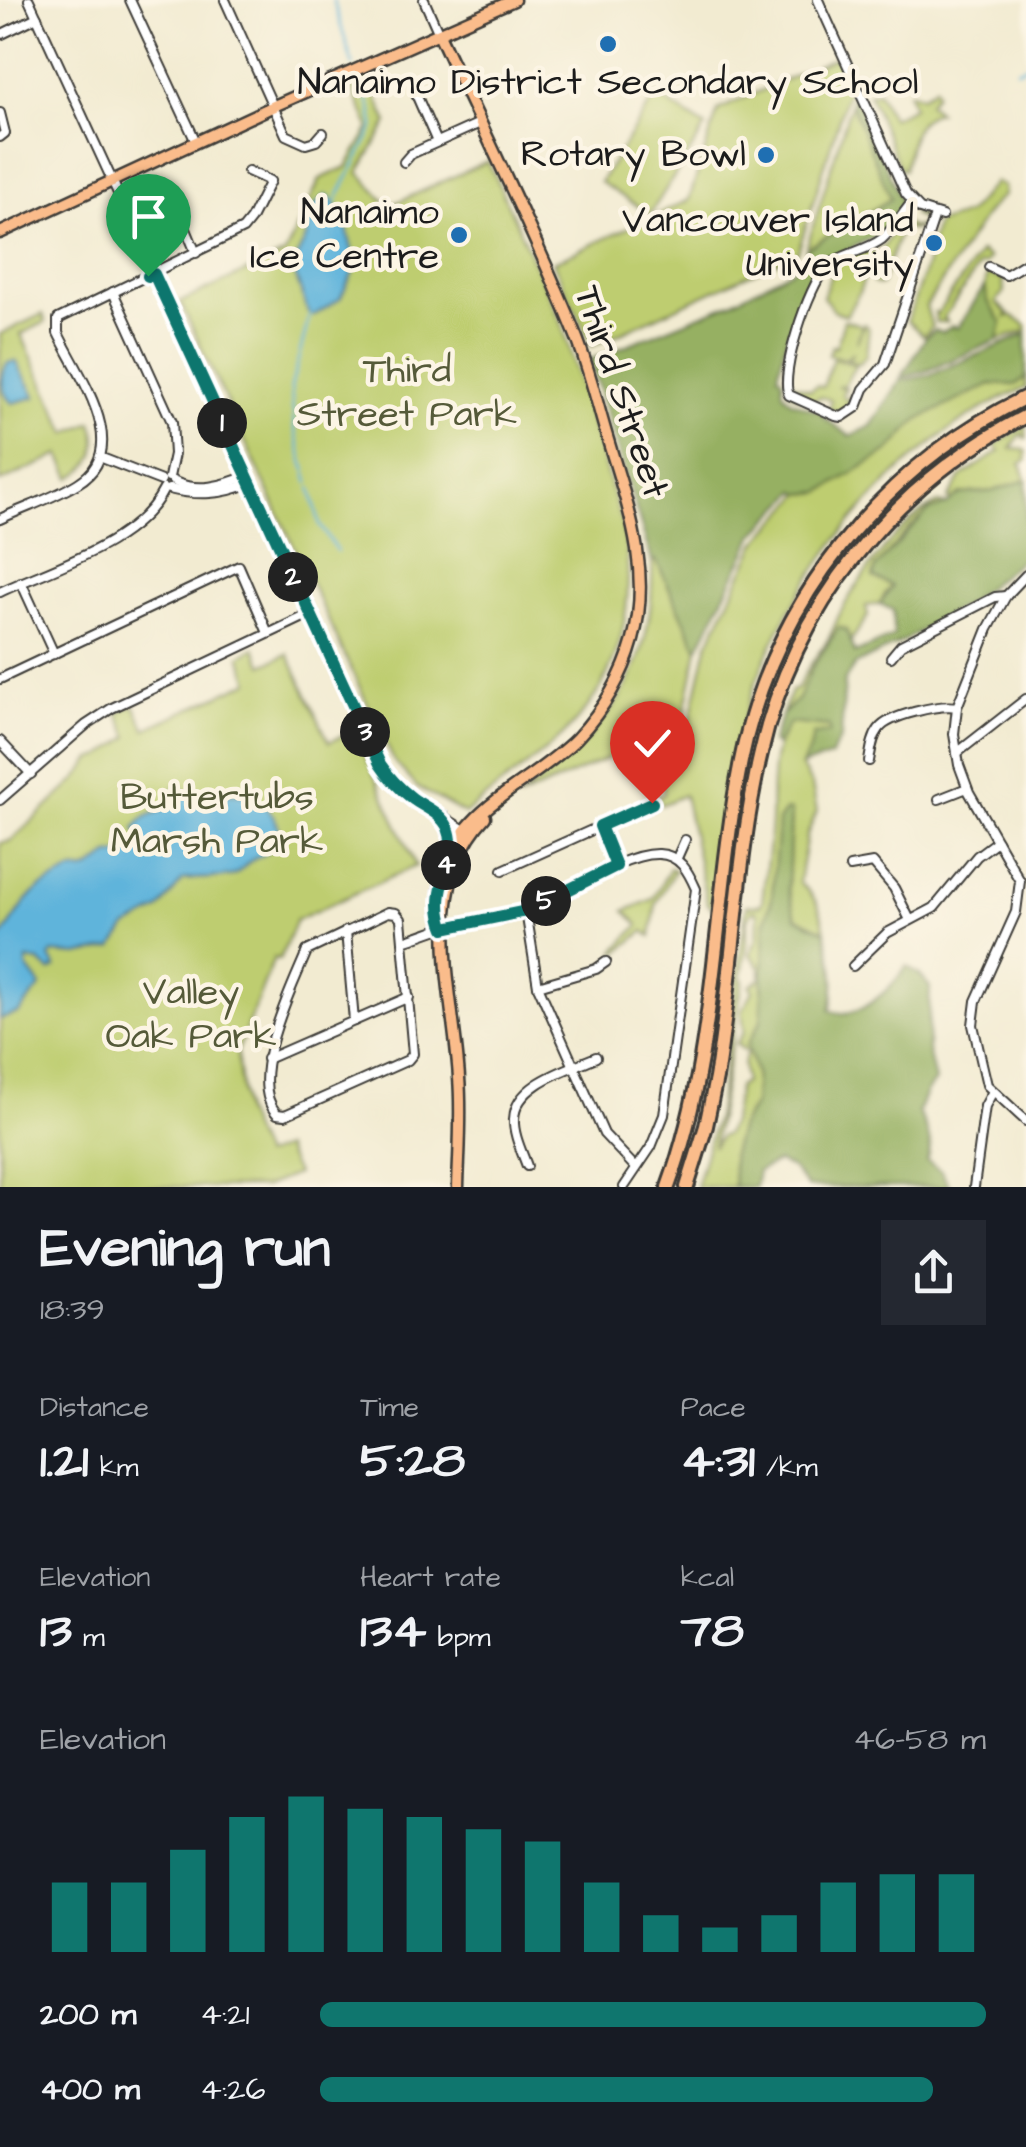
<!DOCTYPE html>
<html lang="en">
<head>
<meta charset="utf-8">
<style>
	:root { --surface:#171b24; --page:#242831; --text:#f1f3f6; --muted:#9ea1a6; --accent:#0f766e }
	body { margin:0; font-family:"Architects Daughter",sans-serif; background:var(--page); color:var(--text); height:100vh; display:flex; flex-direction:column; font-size:38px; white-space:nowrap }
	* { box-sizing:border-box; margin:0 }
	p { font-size:32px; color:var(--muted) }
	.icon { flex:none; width:55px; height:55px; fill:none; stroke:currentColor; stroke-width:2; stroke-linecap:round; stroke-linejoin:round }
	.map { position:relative; height:1187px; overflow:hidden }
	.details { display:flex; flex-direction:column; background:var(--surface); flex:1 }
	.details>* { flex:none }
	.pin { position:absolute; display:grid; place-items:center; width:85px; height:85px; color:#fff; margin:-102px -42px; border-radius:50% 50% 50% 0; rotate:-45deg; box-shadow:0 0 10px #0007 }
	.pin .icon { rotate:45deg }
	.km { position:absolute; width:50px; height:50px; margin:-25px; border-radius:50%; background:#222; color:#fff; font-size:28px; line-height:50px; text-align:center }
	.round { display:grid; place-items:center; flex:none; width:105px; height:105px; border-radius:0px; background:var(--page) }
	.head { display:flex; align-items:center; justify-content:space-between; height:170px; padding:0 40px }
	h1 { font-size:55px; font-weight:700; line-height:75px }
	.metrics { display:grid; grid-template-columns:repeat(3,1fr); gap:15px; height:170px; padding:10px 40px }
	.metrics div { display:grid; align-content:center }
	.metrics b { font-size:50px; font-weight:700 }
	.metrics small { font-size:28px; font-weight:400 }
	.metrics p { font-size:28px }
	.chart { height:280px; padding:20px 40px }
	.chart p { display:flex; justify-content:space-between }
	.chart svg { width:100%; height:180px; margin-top:10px; stroke:var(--accent); stroke-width:6 }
	ul { padding:0 40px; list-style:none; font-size:32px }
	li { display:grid; grid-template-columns:160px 120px 1fr; align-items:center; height:75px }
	li i { height:25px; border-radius:12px; background:var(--accent) }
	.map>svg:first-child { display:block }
	.green { fill:#becd6f; stroke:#6d7446; stroke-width:2.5; fill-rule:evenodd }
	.forest { fill:#96b062; stroke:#59663f; stroke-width:2.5 }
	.water { fill:#5eb4db; stroke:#3d687c; stroke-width:2.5 }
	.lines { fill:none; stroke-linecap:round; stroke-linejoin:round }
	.stream { stroke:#5eb4db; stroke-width:2.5 }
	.minor-casing { stroke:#3c3b37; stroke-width:12 }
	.major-casing { stroke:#3c3b37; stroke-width:15 }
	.highway-casing { stroke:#3c3b37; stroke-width:18 }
	.minor { stroke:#fff; stroke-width:8 }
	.major { stroke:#fabc8b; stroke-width:10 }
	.highway { stroke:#fabc8b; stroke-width:12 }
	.route-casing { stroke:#fff; stroke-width:20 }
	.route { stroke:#0f766e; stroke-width:12 }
	.poi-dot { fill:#1f6fb2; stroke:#fcf5e5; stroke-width:4 }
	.labels { text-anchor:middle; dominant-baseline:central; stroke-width:9; stroke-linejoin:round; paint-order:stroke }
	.poi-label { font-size:38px; fill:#1c1c1c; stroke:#fcf5e5; text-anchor:end }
	.park-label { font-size:38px; fill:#555a39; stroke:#fcf5e5 }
	.street-label { font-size:38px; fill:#1c1c1c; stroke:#fcf5e5 }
</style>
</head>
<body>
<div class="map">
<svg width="1026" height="1187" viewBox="0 0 1026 1187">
	<rect width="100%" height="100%" fill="#fcf5e5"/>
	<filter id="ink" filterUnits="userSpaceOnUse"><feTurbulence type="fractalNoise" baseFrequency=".01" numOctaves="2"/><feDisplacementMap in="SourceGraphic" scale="20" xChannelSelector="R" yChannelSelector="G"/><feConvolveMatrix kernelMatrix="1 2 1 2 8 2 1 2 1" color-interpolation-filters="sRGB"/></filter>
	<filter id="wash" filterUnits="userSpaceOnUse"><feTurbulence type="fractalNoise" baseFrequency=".0048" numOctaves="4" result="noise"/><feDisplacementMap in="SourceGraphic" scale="40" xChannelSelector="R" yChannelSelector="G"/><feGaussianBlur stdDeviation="2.25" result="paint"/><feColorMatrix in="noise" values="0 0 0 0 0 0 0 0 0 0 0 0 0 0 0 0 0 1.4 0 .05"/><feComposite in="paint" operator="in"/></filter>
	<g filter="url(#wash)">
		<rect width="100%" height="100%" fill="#f2ebd1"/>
		<g class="green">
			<path d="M836 57 849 86 798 252 592 346 553 262 689 200 718 110Z"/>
			<path d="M368 77 388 123 359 172 389 206 488 161 562 324 623 528C637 602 622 675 568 730 537 761 498 785 465 814L417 787 394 761 180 302 285 254 320 179 347 167 370 128 351 85Z"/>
			<path d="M934 87 936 93 928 103 938 112C912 116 910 147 904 170L900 169 869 94 878 92 891 118 913 107 908 92 922 96Z"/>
			<path d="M656 95 706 127 650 214 600 182Z"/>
			<path d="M851 103 892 198 806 249Z"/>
			<path d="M995 182 1003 186 1004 194 987 212 926 306 932 327 924 336 907 321 933 246 930 244 937 223 967 214Z"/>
			<path d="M914 211 930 221H926L928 223 913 230 901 229 881 285 874 283 868 272 899 221 913 228 925 224 926 221 914 215Z"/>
			<path d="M871 247 874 250 859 293 846 316 835 311 823 297 834 265Z"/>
			<path d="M980 252 989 258 984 265 980 264 944 317 947 322H936L935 312 938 313Z"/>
			<path d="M989 271 996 278 1003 277 1004 292 996 302 1008 313 1005 318 1010 315 1026 325V331L998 340 1002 322 987 300 985 285Z"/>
			<path d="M43 314 46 322 21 334 67 433 92 422C102 446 94 467 71 478L60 455 0 482V334Z"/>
			<path d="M844 320 862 325 857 342 864 324 869 329 866 356 859 364 848 360 853 352 845 359 829 355 832 346 836 347Z"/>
			<path d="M833 358 856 365 844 385 837 386 846 388 842 394 846 400 852 395 857 398 852 399 842 413 829 409 831 400 821 397 814 400 795 395 789 390V383L811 390 817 385 823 387Z"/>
			<path d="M1026 378V388C901 436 786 580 748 706 728 772 721 841 713 909L707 903 684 795 661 805 657 797 664 794 658 755 685 743 707 646 757 542 801 494 821 492 890 450 917 420 991 384 1015 385Z"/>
			<path d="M1026 425V438L1021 434 1011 449 1026 450V461L1021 463 1026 480C1016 484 1004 490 993 491 977 493 965 490 951 501L948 499 961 477 1000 451 995 445Z"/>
			<path d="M939 503 946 505C914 515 898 543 876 567L893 586 886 592 880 604 866 606 868 616 851 641 846 630 839 627 812 668 798 699 782 715 791 691 798 688C805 670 816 657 827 641 834 630 837 617 844 606 864 573 902 517 939 503Z"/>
			<path d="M656 559 698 649 682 725 517 799C604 732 656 679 652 561Z"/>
			<path d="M255 648 263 665 288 654 329 742 354 731 416 866 296 920 280 959 274 958 237 1053 244 1113 263 1156 284 1148 296 1174 265 1187H0V843L12 840 76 780 92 759 102 756 129 737 118 712 134 705 146 729 250 681 240 656Z"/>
			<path d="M802 722 830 727 829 733 819 736 801 766 812 785 817 811 807 835 799 882C816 897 821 908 825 931L796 917 788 889 791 811 777 845 772 898 765 922 761 1021 747 1045 756 1073 754 1104 740 1126 732 1154 734 1187H696L719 1106 747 905H760L762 902C765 876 769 849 771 823 773 786 767 755 789 723ZM754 910 758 914 757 939 750 954 760 967 761 978 750 986 753 991 742 1011 744 1032 736 1044 747 1052 743 1064 745 1082 738 1087 732 1120 725 1135 720 1136 713 1147 743 981 741 978 747 946V920Z"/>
			<path d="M670 868 675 870 656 904 651 937 644 931 617 953 615 951 639 925 625 911 653 899Z"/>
		</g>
		<g class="forest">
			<path d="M852 98H856L903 205 882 232 814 268 786 340 778 375 782 377 783 393 791 401 824 413 823 417 850 436 871 426 900 381 930 375 1026 334V378L1015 385 991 384 917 420 890 450 821 492 801 494 797 491 755 534 698 649 656 560 652 561 590 360 728 304 810 260 806 249 891 199 851 103Z"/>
			<path d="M985 285 987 300 1002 323 998 340 929 370 901 378 926 337 935 330 942 332 953 326 958 328Z"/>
			<path d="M1026 480V556L970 601 902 642 856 664 845 680 841 738 830 757 801 766 810 750 813 735 829 733V727L789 723 776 746 772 742 782 715 798 699 812 668 839 627 846 630 855 653 894 636 893 610 880 604 892 586 873 577 876 567 928 511 946 505 960 494 993 491Z"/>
			<path d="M786 810 791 811 788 889 796 917 825 931C832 958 839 983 830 1010 857 1024 892 987 907 966L920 975 930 987 928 1050 935 1081 926 1093 918 1112C926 1129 935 1143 927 1161L941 1171 950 1187H807L792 1168 777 1162 758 1171 755 1187H734L732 1154 740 1126 754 1104 756 1073 747 1045 761 1021 765 922 772 898 778 821Z"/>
		</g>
		<g class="water">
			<path d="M325 195 330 196 345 220 356 266 340 299 313 316 308 312 295 274 296 258 307 236 310 211Z"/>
			<path d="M16 361 36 397 12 403C0 392 0 377 7 363Z"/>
			<path d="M179 786 193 797C212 799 229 788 248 796 266 802 287 825 275 845 268 855 258 856 249 862 243 867 238 875 230 876 215 879 198 878 183 880L159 910 127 927 113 948 78 955 52 953 50 957 56 968 50 971 39 962 27 960V967L41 986 19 1013 0 1019V940L27 900 40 888 72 871 88 870 109 855 126 853 141 846 143 840 135 829C143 812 161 814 174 803L175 788Z"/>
		</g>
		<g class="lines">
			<g class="stream">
				<path d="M333 0 353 65"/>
				<path d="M1017 70 1026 66"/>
				<path d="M335 203 374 127 371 108 356 73"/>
				<path d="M309 483 294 427 291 387 310 314"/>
				<path d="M311 488 320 526 337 551"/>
			</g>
		</g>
	</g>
	<g filter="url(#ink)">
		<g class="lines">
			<g class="minor-casing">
				<g id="minor">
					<path d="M29 0 381 764 402 791 466 831"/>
					<path d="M130 0 196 142"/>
					<path d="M225 0 286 135 306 144 316 141 323 133"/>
					<path d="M424 0 439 34"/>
					<path d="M818 0 906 194 920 209 942 216"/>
					<path d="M0 35 37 17"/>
					<path d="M415 92 437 142"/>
					<path d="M0 113 5 133 0 137"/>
					<path d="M404 162 411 154 480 123"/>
					<path d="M912 202C902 214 893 229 882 239 865 252 841 253 826 268 809 285 779 374 789 395L836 416 842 417 857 407 864 389 885 364 935 215"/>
					<path d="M176 205 196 253"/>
					<path d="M989 267 1006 275 1026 263"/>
					<path d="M113 292 172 422 174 454 169 477"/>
					<path d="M102 458 161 481"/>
					<path d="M173 481C197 493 223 486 246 476"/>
					<path d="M169 489C198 496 222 495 250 483"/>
					<path d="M0 519C25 507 54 498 78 483 134 449 78 375 58 333V319L243 229 251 219 270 181 248 171"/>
					<path d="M1026 575 1006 596 988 629 957 707 954 734 959 765 969 792 1020 881 1016 912 976 1001 973 1025 987 1085 1026 1121"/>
					<path d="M21 582 54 654"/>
					<path d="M0 592C54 567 137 544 164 489"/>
					<path d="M891 657 901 645 995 597 1006 596"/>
					<path d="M0 679 239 566 268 633"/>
					<path d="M0 741 31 774"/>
					<path d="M957 753 1026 699"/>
					<path d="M869 761C871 750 872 738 879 729 889 715 940 704 957 707"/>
					<path d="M939 799 967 788"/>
					<path d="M0 800 86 725 112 708 310 614"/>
					<path d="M600 826 616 866"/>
					<path d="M677 858 685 840"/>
					<path d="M850 867 873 863 894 888 910 920"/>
					<path d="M503 870 652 803"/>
					<path d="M526 911 538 986 604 1134 636 1168"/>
					<path d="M388 912 396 913 401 919 413 1054 408 1060 285 1115 277 1114C245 1080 292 988 307 951Z"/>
					<path d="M346 931 354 1021"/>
					<path d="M403 941C421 936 438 928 455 924 478 919 501 920 524 912 561 899 621 852 659 854 680 855 688 871 696 889L664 1115 651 1147 624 1187"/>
					<path d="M853 966 887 933 934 908 977 856 997 841"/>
					<path d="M538 986 596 969 606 962"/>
					<path d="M267 1059 409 997"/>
					<path d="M527 1166C522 1152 513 1134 514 1119 515 1083 570 1069 596 1057"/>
					<path d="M974 1187 985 1106 992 1093"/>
				</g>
			</g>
			<g class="major-casing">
				<g id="major">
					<path d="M439 34C485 133 533 231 574 331 589 366 597 404 608 440 628 507 652 570 633 640 623 676 603 710 577 738 529 787 454 808 441 883 439 899 438 913 445 928"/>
					<path d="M0 233 274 106 514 0"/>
					<path d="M443 817 450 834 452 849"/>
					<path d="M458 1187C459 1151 462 1114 459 1078 454 993 419 887 485 817"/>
				</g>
			</g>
			<g class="highway-casing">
				<g id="highway">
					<path d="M668 1187C718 1050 713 902 741 761 773 602 881 467 1026 397"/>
					<path d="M687 1187 706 1126 716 1078C734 971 736 859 761 753 794 607 893 484 1026 416"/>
				</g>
			</g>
			<use href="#minor" class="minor"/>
			<use href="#major" class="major"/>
			<use href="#highway" class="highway"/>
		</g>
	</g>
	<g class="lines" filter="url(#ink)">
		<g class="route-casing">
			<path id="route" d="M148 276 154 274 380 764C389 778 400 789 413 799 426 808 441 813 448 828 461 858 428 890 445 928L526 911 616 866 600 826 652 803"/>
		</g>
		<use href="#route" class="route"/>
	</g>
	<g class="poi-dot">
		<circle cx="608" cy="44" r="10"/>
		<circle cx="766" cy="155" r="10"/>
		<circle cx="459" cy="235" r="10"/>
		<circle cx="934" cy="243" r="10"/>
	</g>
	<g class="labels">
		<g class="poi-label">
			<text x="608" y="83" text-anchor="middle">Nanaimo District Secondary School</text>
			<text x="746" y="155">Rotary Bowl</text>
			<text x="439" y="213">Nanaimo<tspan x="439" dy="44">Ice Centre</tspan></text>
			<text x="914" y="221">Vancouver Island<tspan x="914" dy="44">University</tspan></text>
		</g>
		<g class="park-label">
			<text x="407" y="371">Third<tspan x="407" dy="44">Street Park</tspan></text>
			<text x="217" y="798">Buttertubs<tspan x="217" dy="44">Marsh Park</tspan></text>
			<text x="191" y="993">Valley<tspan x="191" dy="44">Oak Park</tspan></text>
		</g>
		<g class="street-label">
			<text transform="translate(621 392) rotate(71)">Third Street</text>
		</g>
	</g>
</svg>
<div class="pin" style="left:148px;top:276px;background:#1e9e55"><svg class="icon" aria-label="arrive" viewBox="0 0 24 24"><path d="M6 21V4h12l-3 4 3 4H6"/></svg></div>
<div class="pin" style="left:652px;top:803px;background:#d93025"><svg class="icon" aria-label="check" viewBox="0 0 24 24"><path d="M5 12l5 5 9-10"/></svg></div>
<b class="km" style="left:222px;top:423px">1</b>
<b class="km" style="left:293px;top:577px">2</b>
<b class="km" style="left:365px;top:732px">3</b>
<b class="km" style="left:446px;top:865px">4</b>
<b class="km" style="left:546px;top:901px">5</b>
</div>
<section class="details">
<div class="head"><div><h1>Evening run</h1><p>18:39</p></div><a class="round"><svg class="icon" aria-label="share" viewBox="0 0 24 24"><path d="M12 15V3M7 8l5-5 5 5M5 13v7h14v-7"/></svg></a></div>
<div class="metrics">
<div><p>Distance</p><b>1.21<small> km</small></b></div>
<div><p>Time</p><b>5:28</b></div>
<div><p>Pace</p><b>4:31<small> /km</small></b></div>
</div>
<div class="metrics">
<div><p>Elevation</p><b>13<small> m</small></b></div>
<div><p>Heart rate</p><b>134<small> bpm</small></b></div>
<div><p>kcal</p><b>78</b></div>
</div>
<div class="chart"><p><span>Elevation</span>46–58 m</p>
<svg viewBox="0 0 160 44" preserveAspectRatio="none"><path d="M5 44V27M15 44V27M25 44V19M35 44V11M45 44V6M55 44V9M65 44V11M75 44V14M85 44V17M95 44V27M105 44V35M115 44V38M125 44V35M135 44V27M145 44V25M155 44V25"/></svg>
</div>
<ul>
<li><b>200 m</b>4:21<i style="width:100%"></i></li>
<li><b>400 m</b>4:26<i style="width:92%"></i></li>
</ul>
</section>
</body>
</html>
